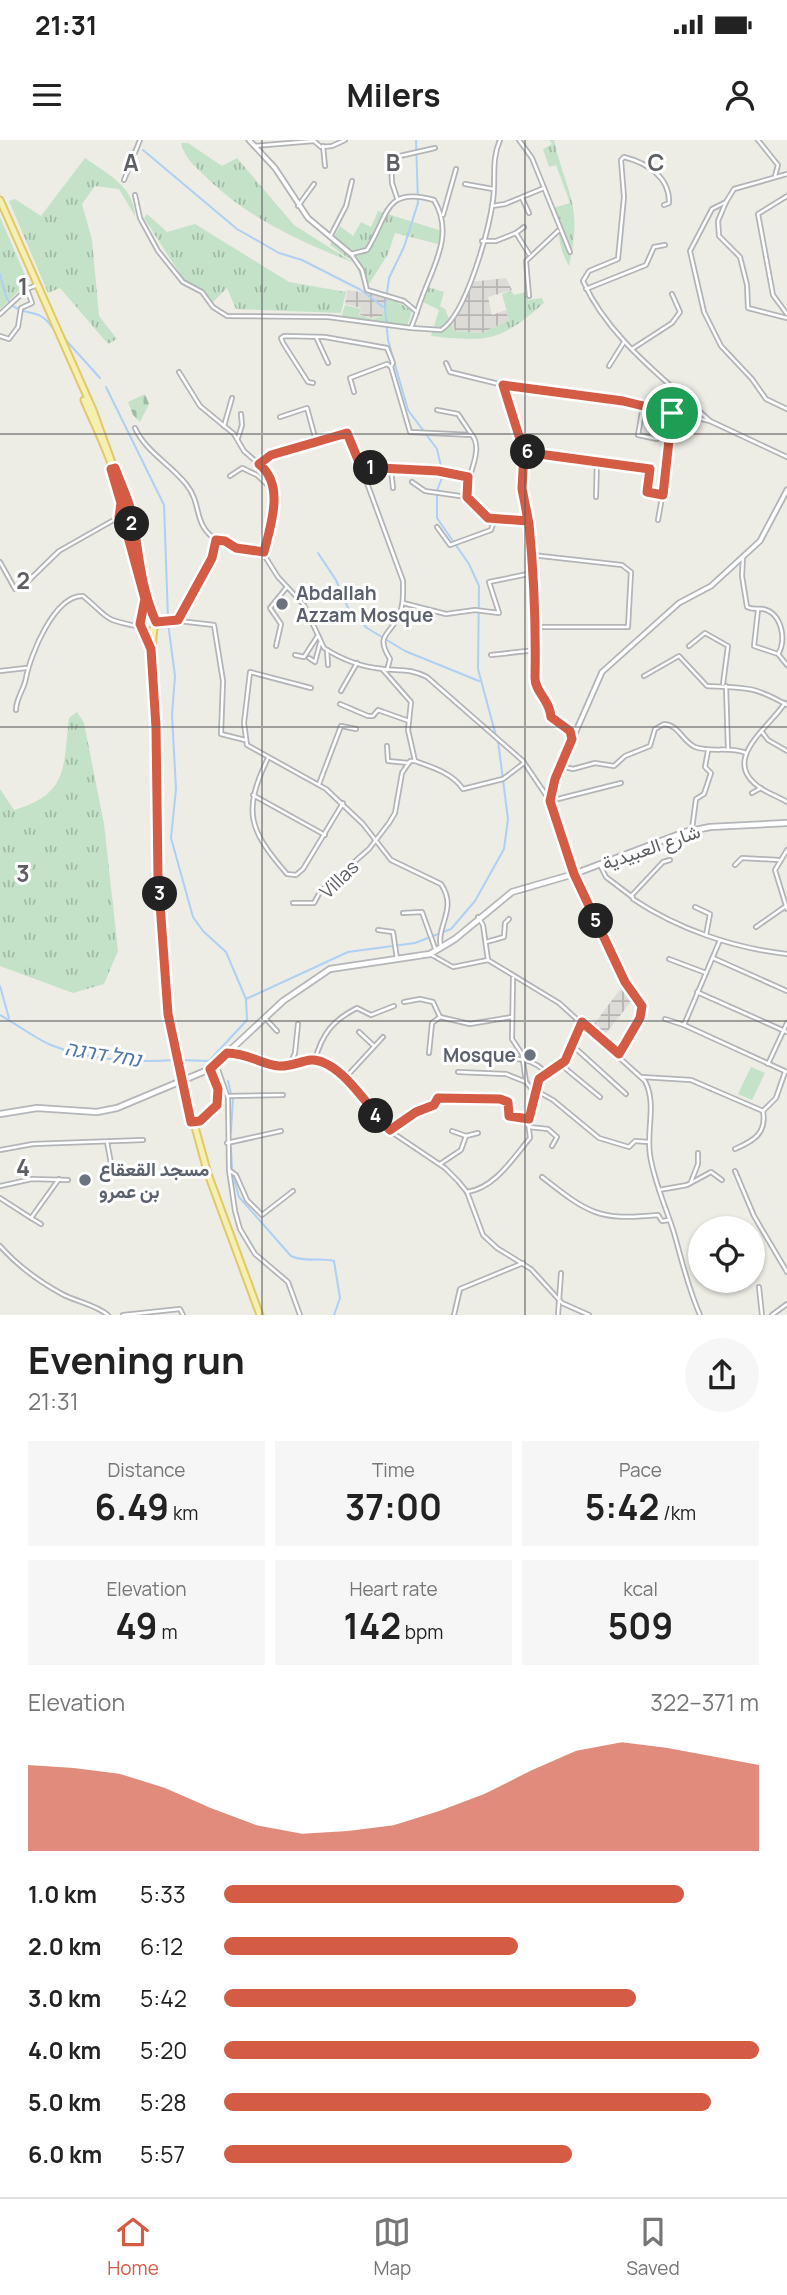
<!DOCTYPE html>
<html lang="en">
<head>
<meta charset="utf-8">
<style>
	:root { --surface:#fff; --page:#f6f6f6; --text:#222; --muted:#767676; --line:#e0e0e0; --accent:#d45b44 }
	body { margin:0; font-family:Manrope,Vazirmatn,Heebo,sans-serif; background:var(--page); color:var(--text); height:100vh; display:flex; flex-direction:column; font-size:26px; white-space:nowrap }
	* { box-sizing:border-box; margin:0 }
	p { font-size:23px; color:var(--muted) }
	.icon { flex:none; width:38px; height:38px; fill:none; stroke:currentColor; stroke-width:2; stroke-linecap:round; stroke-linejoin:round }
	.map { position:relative; height:1175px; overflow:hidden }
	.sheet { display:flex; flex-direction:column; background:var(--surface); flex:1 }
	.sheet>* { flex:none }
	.buttons { position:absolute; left:688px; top:1076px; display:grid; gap:14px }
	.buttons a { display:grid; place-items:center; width:77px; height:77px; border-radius:50%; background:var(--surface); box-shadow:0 2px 5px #0004; font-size:35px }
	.pin { position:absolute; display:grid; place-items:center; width:60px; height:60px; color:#fff; margin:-30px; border:4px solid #fff; border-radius:50%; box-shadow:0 2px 7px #0007 }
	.km { position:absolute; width:35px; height:35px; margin:-18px; border-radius:50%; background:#222; color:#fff; font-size:19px; line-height:35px; text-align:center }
	.round { display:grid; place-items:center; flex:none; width:74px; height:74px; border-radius:37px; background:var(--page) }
	.headline { display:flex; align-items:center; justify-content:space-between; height:119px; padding:0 28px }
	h1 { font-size:38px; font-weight:700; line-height:52px }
	.stats { display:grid; grid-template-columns:repeat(3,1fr); gap:10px; height:119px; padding:7px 28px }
	.stats div { display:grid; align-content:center; border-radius:0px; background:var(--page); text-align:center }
	.stats b { font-size:35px; font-weight:700 }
	.stats small { font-size:19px; font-weight:400 }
	.stats p { font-size:19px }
	.chart { height:196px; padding:14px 28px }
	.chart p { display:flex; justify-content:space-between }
	.chart svg { width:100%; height:126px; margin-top:7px; fill:var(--accent); opacity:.7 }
	ul { padding:0 28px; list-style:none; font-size:23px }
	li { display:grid; grid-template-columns:112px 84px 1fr; align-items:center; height:52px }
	li i { height:18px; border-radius:9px; background:var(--accent) }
	.status { display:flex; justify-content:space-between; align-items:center; height:49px; padding:0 35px; background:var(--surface); direction:ltr }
	.status svg { height:19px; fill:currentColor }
	header { display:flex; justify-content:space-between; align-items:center; height:91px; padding:0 28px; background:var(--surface); font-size:32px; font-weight:700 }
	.tab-bar { display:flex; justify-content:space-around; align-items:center; height:98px; border-top:2px solid var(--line); background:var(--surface); font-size:19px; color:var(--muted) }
	.tab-bar a { display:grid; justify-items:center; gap:4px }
	.tab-bar .on { color:var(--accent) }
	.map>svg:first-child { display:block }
	.industrial { fill:url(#industrial-grid) }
	.grass { fill:url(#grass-tufts) }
	.cemetery { fill:url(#cemetery-stones) }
	.garden { fill:#c4e2c7 }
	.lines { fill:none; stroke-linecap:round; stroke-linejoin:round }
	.stream { stroke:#aed0f4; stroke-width:2 }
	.minor-casing { stroke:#b2b4b8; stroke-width:6 }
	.tertiary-casing { stroke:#b2b4b8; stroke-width:7 }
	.secondary-casing { stroke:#b4b6ba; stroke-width:8 }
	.primary-casing { stroke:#e0c86b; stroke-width:9 }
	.minor { stroke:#fff; stroke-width:2.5 }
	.tertiary { stroke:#fff; stroke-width:3.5 }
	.secondary { stroke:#fff; stroke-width:4.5 }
	.primary { stroke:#f5efb2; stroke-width:5 }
	.primary-bridge-casing { stroke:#e0c86b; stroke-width:9; stroke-linecap:butt }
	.primary-bridge { stroke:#f5efb2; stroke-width:5 }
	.route-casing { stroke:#fff; stroke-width:14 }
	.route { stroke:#d45b44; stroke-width:9 }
	.grid { fill:none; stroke:#5d5f63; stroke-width:2; stroke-opacity:0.55 }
	.worship-dot { fill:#6b7280; stroke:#fff; stroke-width:2.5 }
	.labels { text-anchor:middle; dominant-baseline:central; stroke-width:6; stroke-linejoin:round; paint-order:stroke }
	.worship-label { font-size:19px; font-weight:bold; fill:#5b616d; stroke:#fff; text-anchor:start }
	.street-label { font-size:19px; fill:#5d5f63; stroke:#fff }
	.water-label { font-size:21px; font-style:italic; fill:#5076ad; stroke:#fff }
	.grid-label { font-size:23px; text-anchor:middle; font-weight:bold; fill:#5d5f63; stroke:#fff; stroke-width:6; stroke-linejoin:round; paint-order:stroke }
</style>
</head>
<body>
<div class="status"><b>21:31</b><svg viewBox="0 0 49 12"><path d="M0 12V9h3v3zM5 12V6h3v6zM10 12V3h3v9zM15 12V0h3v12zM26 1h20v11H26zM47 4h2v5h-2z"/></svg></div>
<header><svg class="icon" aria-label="menu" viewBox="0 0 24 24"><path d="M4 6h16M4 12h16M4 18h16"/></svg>Milers<svg class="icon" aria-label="person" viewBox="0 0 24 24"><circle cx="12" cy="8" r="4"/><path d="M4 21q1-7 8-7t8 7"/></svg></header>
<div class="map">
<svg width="787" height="1175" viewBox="0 0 787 1175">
	<defs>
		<pattern id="industrial-grid" width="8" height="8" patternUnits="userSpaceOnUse" patternTransform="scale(1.75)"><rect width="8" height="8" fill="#dcdbd7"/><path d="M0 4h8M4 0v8" fill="none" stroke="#b6b5b2"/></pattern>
		<pattern id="grass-tufts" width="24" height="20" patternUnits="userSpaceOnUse" patternTransform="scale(1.75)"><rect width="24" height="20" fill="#c4e2c7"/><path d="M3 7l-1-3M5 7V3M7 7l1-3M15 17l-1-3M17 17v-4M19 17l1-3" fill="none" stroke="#a2baa5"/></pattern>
		<pattern id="cemetery-stones" width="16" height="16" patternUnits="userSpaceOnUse" patternTransform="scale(1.75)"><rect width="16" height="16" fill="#c4e2c7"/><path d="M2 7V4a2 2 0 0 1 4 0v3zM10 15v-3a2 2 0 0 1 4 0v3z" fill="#a2baa5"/></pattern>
	</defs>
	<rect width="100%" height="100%" fill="#edece5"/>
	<g class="industrial">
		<path d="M506 138 512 150 488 157 492 175 506 170 509 180 482 193 455 191 452 184 470 142Z"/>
		<path d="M347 150 388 156 382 176 373 178 360 175 361 168 345 164Z"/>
		<path d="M624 844 634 858 603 897 592 887Z"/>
	</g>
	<g class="grass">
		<path d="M550 0H554C567 57 583 63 569 126 555 101 562 93 553 68L570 63 556 25 549 27 543 9 552 4Z"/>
		<path d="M181 3H188L222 26 237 18 294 85 354 123C299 101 249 79 206 37 195 26 185 19 181 3Z"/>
		<path d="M85 18C107 34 134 46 135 76L119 49 95 46 82 64 92 100 99 176 117 199 108 204 60 148 48 153 9 61 15 59 41 76Z"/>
		<path d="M378 71 442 91 438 104 395 93 388 114 369 144 362 141 355 123 330 105 340 86 353 96 361 82 371 87Z"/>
		<path d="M147 74 167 92 195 84 289 142 346 152 341 173 236 169 227 148 213 162 184 140 144 78Z"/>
		<path d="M0 77 28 142 0 169Z"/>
		<path d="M428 147 444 152 440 166 445 169 454 191 482 193 509 180 502 154 511 151 514 155 526 152 528 160 542 158 544 163C500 202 487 202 431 196L439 170 423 162Z"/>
		<path d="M388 156 412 171 407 187 341 178 345 165 361 169 359 175 373 179 382 176Z"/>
		<path d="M77 572 84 583 104 684 118 811 104 844 73 853 0 826V649L14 670C69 654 63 627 69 578Z"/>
	</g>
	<path class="cemetery" d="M145 254 149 264 140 282 133 275 128 262Z"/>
	<path class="garden" d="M751 927 765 933 752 960 738 954Z"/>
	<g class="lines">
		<g class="stream">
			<path d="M416 0 418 63 404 107 389 138 385 168 388 200 408 270 437 309 443 335 437 351V378L469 424 479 446 478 529 496 596"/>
			<path d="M143 10 237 89 279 113 302 120 361 150 383 167"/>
			<path d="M0 134C3 143 4 159 13 166 28 177 38 167 52 187"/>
			<path d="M64 198 100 238"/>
			<path d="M106 247 164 365 168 478"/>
			<path d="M318 413 336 440 348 468 367 488 405 511 479 541"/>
			<path d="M168 483 175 536 172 575 176 649 171 698 193 777 203 791 226 812 246 859 247 880 209 921"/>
			<path d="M0 846 9 878"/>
			<path d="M246 859 348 812 415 803 451 789 475 761 504 709 508 679 498 601"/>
			<path d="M0 875C17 884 34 898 51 905 87 920 136 923 174 920"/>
			<path d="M180 920 209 921V926"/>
			<path d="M228 941 231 954"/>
			<path d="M231 992 233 958"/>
			<path d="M231 1008 232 1028"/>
			<path d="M233 1035 239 1057 291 1116C305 1123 319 1117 334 1121L340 1158 334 1175"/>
		</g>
		<g class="minor-casing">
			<g id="minor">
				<path d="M519 0 532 18 570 112"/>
				<path d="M758 0 778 25 775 36"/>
				<path d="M254 6 314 1 321 7 332 6 345 0"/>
				<path d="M323 6 325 26"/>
				<path d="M787 34 734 49 726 62 712 69 690 111 704 172 721 206 752 239 766 259 787 269"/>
				<path d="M124 40 140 0"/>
				<path d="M465 44 493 49"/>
				<path d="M135 55 140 78 158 111 183 142 202 152 213 167 227 176 328 177 411 188 417 172 404 161 367 150 362 130 351 114"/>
				<path d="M787 56 758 74 773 155 787 174"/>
				<path d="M397 58 392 43 391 18 435 8"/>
				<path d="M522 58 529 73"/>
				<path d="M726 62 718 81 719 96 740 117 747 145 748 168 787 178"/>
				<path d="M664 65 669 63C670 37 647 23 624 17L621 20 624 57 618 119 589 131 583 141C609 199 665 239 710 281"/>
				<path d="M298 66 314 44"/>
				<path d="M492 66 505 64 544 48"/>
				<path d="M443 75 456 29"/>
				<path d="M516 93 524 87"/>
				<path d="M331 95 346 66 352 41"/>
				<path d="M482 101H496L516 93 529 114"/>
				<path d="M351 114 367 110C389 75 384 46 434 60 457 98 428 133 417 172"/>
				<path d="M586 149 646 125 654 107 665 105"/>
				<path d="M529 156 526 121 558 91"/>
				<path d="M0 174 27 149 37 145"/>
				<path d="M411 188 441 190C466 175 489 90 493 60 496 39 491 20 500 0"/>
				<path d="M0 196 9 199 18 187 21 168 32 163 27 149"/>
				<path d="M316 197 328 223"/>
				<path d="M632 209 672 183 680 172 672 154"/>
				<path d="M446 223 450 232 503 245 623 261 710 281 787 317"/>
				<path d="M609 226 624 202"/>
				<path d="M179 232 200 266 234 294 244 311 269 333 274 366 265 412"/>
				<path d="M313 243 308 242 283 203 281 198 284 196 325 197 387 208 393 223 391 227"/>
				<path d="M503 245 524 312 522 349 532 415 537 520 535 541 551 566V577L572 596"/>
				<path d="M354 252 350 238 387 224 391 227 410 292 472 295C484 310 467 335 466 354 479 385 501 379 528 381"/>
				<path d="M643 266 638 295 657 299"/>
				<path d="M437 270 458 274 472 295"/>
				<path d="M280 277 307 268 316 301"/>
				<path d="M224 286 232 258"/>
				<path d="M135 288C146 312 169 323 186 344 203 365 192 383 216 400"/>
				<path d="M238 298 242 285 241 274"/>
				<path d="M524 312 650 329 647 352 663 355"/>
				<path d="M259 324 271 315 340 293 349 294 403 441C403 453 404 464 399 475 389 497 375 494 390 519L387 530"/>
				<path d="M361 327 438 331 468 337"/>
				<path d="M391 329 393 348"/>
				<path d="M230 336 242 328 257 335 272 349"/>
				<path d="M412 342 425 351 467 357"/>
				<path d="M596 357 597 320"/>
				<path d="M658 380 666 335 672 273"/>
				<path d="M437 387 450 405 491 390 494 381"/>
				<path d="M532 415 622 425 631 432 628 487H535"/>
				<path d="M743 417 742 436 747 467C753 470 756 468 763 469 782 473 787 501 778 514L754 506 758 470"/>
				<path d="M0 422 15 449H20L59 411 119 377"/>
				<path d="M403 463 446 474 475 470 499 473 489 442 533 433"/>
				<path d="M179 481 214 485 223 541 221 594 245 600"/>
				<path d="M156 482 178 480 212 418 216 400 225 401 236 408 261 410 278 437 304 465 324 508C341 519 362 527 383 529 400 531 410 528 427 537L523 621 550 661 621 643"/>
				<path d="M276 506 281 484 270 468 287 447"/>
				<path d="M689 506 705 493 728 506 723 544"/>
				<path d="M327 510 328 525"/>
				<path d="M778 514 787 525"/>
				<path d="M295 515 304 517 317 497"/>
				<path d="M491 515 536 510"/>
				<path d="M309 518 315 522 320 503"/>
				<path d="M0 531 26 528"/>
				<path d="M644 536 679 516 707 546C745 548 752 545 787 565"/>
				<path d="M726 546 728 609"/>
				<path d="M311 548 250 532 244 583 247 605 326 649 363 684 391 720 441 744C458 769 436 785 441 807"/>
				<path d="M341 551 357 523"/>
				<path d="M785 563C768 589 718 621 762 649 770 654 779 657 787 662"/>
				<path d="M340 564 368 576H373L378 570 409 581"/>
				<path d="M16 570C16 558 24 550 26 538 30 516 54 455 83 456 113 481 100 478 140 487"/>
				<path d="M762 592 768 600 787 611"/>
				<path d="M387 606 388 621 409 623"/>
				<path d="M268 618C242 672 249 690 287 734L296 735 303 729 343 663"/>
				<path d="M415 621C432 627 452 633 463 649L503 639 524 623"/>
				<path d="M561 626 573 629 595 623 614 626 625 616 650 606 655 589 664 584C679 585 682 601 695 607 712 613 728 606 746 613"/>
				<path d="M319 644 341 586 356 589"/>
				<path d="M752 653 761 648"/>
				<path d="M253 655 325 695"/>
				<path d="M692 689 696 659 704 654 711 633 705 627 708 611"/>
				<path d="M787 710 775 730 787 769"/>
				<path d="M670 720 663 722 632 755 633 759C678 789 733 808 787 814"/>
				<path d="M600 725 606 737 631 756"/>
				<path d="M735 725 742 718 779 720"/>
				<path d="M574 734 625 842 642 866 640 878 619 914"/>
				<path d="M293 763H314L320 752 369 709 389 683 395 673 402 633 410 621H415L408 590 411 562 383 530"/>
				<path d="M695 767 710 774 706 795"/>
				<path d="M403 773 422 772 436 811"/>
				<path d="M478 777 483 785 488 820"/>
				<path d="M756 787 786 766"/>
				<path d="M378 790 393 792 397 819"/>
				<path d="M720 800 684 885 787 932"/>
				<path d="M486 802 504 797 505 783 509 779"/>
				<path d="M430 814 453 827 488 820 559 863 645 941C657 964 646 990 650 1015 654 1042 666 1067 674 1093 682 1121 688 1148 700 1175"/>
				<path d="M713 818 787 851"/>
				<path d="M669 819 706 833"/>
				<path d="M697 852 787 892"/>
				<path d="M404 862 420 859 433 862 440 877"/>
				<path d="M266 879 277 891"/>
				<path d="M665 879 684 885"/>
				<path d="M582 882 568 916 542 936 535 950 553 960 599 998 629 1007 635 1001 649 1002"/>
				<path d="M359 892 374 906"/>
				<path d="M573 906 626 954"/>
				<path d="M228 913 259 918 277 926 315 920 347 936 364 962 390 991 445 1028 458 1041 467 1052 483 1095 497 1108 531 1129 562 1163 589 1175"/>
				<path d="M429 913 432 883 440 877 470 884 512 877"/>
				<path d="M461 914C489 928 524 906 547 934"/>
				<path d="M315 920C322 894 333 880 357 868L371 875 394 866"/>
				<path d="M216 924 228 958 229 1030 236 1035 247 1060 262 1075 293 1051"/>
				<path d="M560 924 600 957"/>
				<path d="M768 924 787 883"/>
				<path d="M290 925 295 913 298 884"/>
				<path d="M458 932 506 934 526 942"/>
				<path d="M347 936 383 897"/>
				<path d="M642 937 691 940 763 971 776 958 785 932"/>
				<path d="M228 956 283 955"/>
				<path d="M529 987 548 989 557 997 552 1006"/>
				<path d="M390 991C396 987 436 962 437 959H500L508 962 509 976 528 979"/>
				<path d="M452 991 466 996 478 993"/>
				<path d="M107 1002 113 1034"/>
				<path d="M227 1003 281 991"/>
				<path d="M735 1009C753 1001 767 994 763 971"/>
				<path d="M0 1010 33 1004 143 1000"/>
				<path d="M440 1024 461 1010 466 996"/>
				<path d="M229 1030 235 1071 240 1089 255 1114 288 1142 300 1175"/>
				<path d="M735 1031 754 1076 787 1132"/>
				<path d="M542 1037C588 1073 598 1081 658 1075L662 1081 669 1080"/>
				<path d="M691 1042 698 1024V1013"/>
				<path d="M0 1046 32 1039 68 1040"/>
				<path d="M659 1050 687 1045 711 1032 722 1040"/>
				<path d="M467 1052C495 1048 513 1018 530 998L528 981 536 954 526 942 522 914 512 899 513 838"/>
				<path d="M0 1058 31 1078 59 1039"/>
				<path d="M31 1078 41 1084"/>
				<path d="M0 1106C17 1125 40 1142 62 1154 77 1162 94 1164 108 1175"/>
				<path d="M759 1147 762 1175"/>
				<path d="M123 1175 180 1169 183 1175"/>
				<path d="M454 1175 460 1149 523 1123"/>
				<path d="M558 1175 561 1133"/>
				<path d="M772 1175 787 1164"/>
			</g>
		</g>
		<g class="tertiary-casing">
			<g id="tertiary">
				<path d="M249 0 275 28 308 78 351 114"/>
				<path d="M574 734 550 661 555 639 602 532 679 463 711 446 760 401 787 350"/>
			</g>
		</g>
		<g class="secondary-casing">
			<g id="secondary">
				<path d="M0 974 37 968 97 972 117 968 210 929 283 861 330 829 430 814 455 799 512 752 574 734 685 692 710 687 787 683"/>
				<path d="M193 982C224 979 218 950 210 929"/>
			</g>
		</g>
		<g class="primary-casing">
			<g id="primary">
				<path d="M0 60 93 270 129 370"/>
				<path d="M84 260C96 289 124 342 120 372"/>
				<circle cx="126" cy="375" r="6"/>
				<path d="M131 379 151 475"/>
				<path d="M124 382 134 418"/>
				<circle cx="148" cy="483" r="8"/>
				<path d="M154 488C149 525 156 562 156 600 158 710 158 821 179 930"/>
				<path d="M184 947 208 1034 260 1175"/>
			</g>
		</g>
		<use href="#minor" class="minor"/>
		<use href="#tertiary" class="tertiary"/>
		<use href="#secondary" class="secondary"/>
		<use href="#primary" class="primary"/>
		<g class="primary-bridge-casing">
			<path id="primary-bridge" d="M179 930 184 947"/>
		</g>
		<use href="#primary-bridge" class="primary-bridge"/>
	</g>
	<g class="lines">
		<g class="route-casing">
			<path id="route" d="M672 273 623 261 503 245 524 312 522 349 523 353 528 381 488 378 467 357 468 337 438 331 361 327 347 293 271 315 259 324C285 345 271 384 264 412L236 408 225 401 216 400 212 418 178 480 156 482C140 446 139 413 132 375 129 360 120 342 115 328L111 329 121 363 119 377 124 382 145 459 140 484 151 509 156 587 158 736 168 874 191 982 200 981 217 965 218 949 210 929 227 913C248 913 263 925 279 926 290 927 301 921 311 920 341 919 370 971 390 990L416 972 434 965 438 958 500 959 508 962 509 976 529 979 539 939 565 921 582 882 619 914 640 878 642 866 625 842 574 734 550 661 555 639 572 599 570 591 551 577C550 560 535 552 535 538 536 487 534 435 529 384 527 372 524 360 522 349L524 312 650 329 647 352 663 355 672 273"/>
		</g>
		<use href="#route" class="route"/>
	</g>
	<path class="grid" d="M262 0V1175M525 0V1175M0 294H787M0 587H787M0 881H787"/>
	<g class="worship-dot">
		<circle cx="282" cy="464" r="7"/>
		<circle cx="530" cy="915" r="7"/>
		<circle cx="85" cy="1040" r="7"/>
	</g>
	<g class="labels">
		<g class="worship-label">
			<text x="296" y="453">Abdallah<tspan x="296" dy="22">Azzam Mosque</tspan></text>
			<text x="516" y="915" text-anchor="end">Mosque</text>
			<text x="99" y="1029">مسجد القعقاع<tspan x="99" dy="22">بن عمرو</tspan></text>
		</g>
		<g class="street-label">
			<text transform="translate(651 707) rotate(-19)">شارع العبيدية</text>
			<text transform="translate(339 739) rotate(-44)">Villas</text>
		</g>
		<g class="water-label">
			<text transform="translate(103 913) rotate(9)">נחל דרגה</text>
		</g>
	</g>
	<g class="grid-label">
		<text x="131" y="31">A</text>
		<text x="393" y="31">B</text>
		<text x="656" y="31">C</text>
		<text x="23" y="155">1</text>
		<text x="23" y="449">2</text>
		<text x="23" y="742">3</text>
		<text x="23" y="1036">4</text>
	</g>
</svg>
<div class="buttons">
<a><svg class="icon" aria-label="locate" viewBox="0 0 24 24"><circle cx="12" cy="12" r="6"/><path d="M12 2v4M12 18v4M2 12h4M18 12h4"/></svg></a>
</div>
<div class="pin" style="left:672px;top:273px;background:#1e9e55"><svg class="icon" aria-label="arrive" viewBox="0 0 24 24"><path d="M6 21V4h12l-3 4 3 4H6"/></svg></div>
<b class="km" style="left:371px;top:328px">1</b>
<b class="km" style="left:132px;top:384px">2</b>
<b class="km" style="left:160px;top:754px">3</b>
<b class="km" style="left:376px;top:976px">4</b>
<b class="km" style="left:596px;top:781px">5</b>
<b class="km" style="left:528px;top:312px">6</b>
</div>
<section class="sheet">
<div class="headline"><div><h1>Evening run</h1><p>21:31</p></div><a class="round"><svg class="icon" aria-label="share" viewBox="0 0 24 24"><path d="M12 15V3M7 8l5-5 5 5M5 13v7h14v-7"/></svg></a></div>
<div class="stats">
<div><p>Distance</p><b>6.49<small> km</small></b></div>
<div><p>Time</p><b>37:00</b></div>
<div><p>Pace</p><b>5:42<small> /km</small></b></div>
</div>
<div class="stats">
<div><p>Elevation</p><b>49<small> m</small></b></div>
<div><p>Heart rate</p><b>142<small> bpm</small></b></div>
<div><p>kcal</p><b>509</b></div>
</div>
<div class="chart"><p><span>Elevation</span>322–371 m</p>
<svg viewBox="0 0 160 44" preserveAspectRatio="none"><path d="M0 44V14L10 15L20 17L30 22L40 29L50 35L60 38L70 37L80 35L90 30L100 24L110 16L120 9L130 6L140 8L150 11L160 14V44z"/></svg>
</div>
<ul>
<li><b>1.0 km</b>5:33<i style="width:86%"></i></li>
<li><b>2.0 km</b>6:12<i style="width:55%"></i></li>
<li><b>3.0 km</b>5:42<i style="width:77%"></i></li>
<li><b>4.0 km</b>5:20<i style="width:100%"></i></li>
<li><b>5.0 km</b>5:28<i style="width:91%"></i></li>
<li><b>6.0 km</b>5:57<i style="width:65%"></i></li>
</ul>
</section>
<nav class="tab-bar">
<a class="on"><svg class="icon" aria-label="home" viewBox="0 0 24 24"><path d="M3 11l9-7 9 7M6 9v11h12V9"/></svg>Home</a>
<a><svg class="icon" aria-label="map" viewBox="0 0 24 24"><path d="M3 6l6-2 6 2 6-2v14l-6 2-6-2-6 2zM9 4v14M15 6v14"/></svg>Map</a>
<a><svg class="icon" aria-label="saved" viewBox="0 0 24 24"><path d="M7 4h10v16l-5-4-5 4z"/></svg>Saved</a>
</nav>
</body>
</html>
